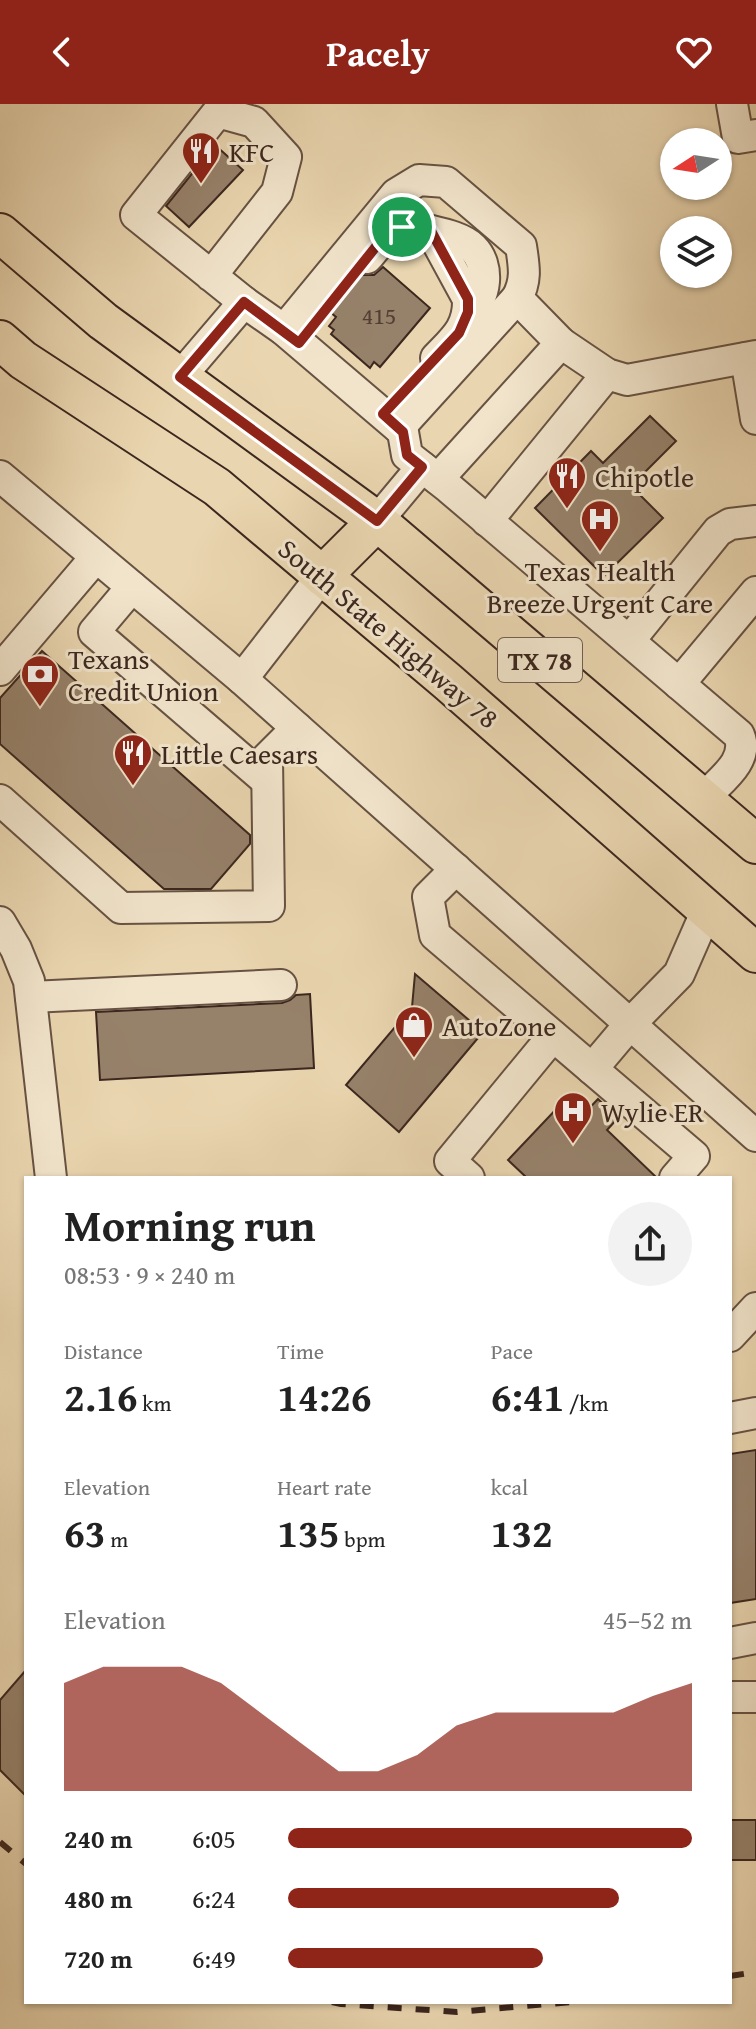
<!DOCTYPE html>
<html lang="en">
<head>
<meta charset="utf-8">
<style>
	:root { --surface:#fff; --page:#f2f2f2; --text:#222; --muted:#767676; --accent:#8f2418 }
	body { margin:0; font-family:"Gentium Book Plus",serif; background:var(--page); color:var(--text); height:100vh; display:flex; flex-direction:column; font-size:30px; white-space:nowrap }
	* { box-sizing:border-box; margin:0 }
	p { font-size:26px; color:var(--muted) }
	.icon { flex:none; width:44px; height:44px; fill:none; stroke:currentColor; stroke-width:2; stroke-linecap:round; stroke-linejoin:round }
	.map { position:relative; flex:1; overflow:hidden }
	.side { position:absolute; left:24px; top:1072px; width:708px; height:828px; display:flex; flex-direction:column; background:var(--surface); border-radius:0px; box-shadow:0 2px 6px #0004 }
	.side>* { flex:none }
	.needle { width:52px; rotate:258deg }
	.tools { position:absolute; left:660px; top:24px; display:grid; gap:16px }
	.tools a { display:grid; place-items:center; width:72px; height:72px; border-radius:50%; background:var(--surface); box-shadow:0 2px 6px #0004; font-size:40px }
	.pin { position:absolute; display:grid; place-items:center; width:68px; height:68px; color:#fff; margin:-34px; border:4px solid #fff; border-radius:50%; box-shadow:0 2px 8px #0007 }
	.round { display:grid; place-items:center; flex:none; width:84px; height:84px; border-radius:42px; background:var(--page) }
	.overview { display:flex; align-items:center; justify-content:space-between; height:136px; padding:0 40px }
	h1 { font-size:44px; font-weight:600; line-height:60px }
	.metrics { display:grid; grid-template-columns:repeat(3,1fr); gap:12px; height:136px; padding:8px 40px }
	.metrics div { display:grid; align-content:center }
	.metrics b { font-size:40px; font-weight:600 }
	.metrics small { font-size:22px; font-weight:400 }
	.metrics p { font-size:22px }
	.chart { height:224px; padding:16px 40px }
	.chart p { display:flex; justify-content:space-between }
	.chart svg { width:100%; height:144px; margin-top:8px; fill:var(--accent); opacity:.7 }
	ul { padding:0 40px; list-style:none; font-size:26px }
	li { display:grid; grid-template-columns:128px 96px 1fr; align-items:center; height:60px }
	li i { height:20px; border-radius:10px; background:var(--accent) }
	header { display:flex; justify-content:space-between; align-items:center; height:104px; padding:0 40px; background:var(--accent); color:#fff; font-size:36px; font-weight:600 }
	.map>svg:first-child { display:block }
	.building { fill:#96816a; stroke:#3c271f; stroke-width:2 }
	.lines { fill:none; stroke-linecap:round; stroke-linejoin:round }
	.minor-casing { stroke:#675243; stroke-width:34 }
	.major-casing { stroke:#3c271f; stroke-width:42 }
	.minor { stroke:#f1e4cb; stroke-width:30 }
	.major { stroke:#e9d5af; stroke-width:38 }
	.rail { stroke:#3c271f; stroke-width:6; stroke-dasharray:14 14; stroke-linecap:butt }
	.route-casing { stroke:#fff; stroke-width:16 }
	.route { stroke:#8f2418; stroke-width:10 }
	.labels { text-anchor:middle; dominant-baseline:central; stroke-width:6; stroke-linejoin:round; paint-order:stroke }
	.number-label { font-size:24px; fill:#523e32 }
	.shield { fill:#f1e4cb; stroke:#726053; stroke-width:2 }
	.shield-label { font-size:26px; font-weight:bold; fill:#3c271f }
	.poi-label { font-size:28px; fill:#3c271f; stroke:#f1e4cb; text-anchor:start }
	.street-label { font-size:28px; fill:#3c271f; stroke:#f1e4cb }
</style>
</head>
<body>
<header><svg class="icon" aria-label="back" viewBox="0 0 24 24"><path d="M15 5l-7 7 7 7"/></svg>Pacely<svg class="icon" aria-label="heart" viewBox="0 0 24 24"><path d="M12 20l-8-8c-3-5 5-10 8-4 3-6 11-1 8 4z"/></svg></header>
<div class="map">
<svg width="756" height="1925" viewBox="0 0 756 1925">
	<rect width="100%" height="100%" fill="#e9d5af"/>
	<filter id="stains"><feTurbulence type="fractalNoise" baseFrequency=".0025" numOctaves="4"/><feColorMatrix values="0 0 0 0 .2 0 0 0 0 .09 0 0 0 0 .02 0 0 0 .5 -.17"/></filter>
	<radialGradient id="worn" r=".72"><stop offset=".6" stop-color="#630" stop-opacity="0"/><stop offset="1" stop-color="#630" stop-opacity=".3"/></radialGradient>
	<g class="building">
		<path d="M215 41 243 66 189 123 166 102Z"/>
		<path d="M383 163 430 204 380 263 374 258 370 264 331 230 334 226 329 222 336 213 330 208 362 171H374Z"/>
		<path d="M650 312 676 337 631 382 663 414 604 472 535 404 591 347 603 359Z"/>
		<path d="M42 547 250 731V740L211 785H164L0 640V594Z"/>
		<path d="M415 870 483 928 399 1028 346 981 412 903Z"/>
		<path d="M310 890 314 964 100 976 96 908 282 899 290 896 296 891Z"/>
		<path d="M598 995 618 1014 607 1026 657 1074H527L508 1056 562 999 579 1015Z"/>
		<path d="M756 1346V1495L730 1499V1350Z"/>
		<path d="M26 1566V1692L0 1666V1596Z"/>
		<rect x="730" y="1716" width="26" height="40"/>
	</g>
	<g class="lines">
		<g class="minor-casing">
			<g id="minor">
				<path d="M732 0 738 34 756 31"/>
				<path d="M431 127C444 130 463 134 473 144 490 161 487 195 468 208"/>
				<path d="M367 154C387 130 397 115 431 127L468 195C469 224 454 235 436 254"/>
				<path d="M211 172 277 88 286 53 254 18 218 8 136 111 244 198 284 226 399 324 403 328 407 351 449 384 739 631C750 657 719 677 703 695"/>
				<path d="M517 194 561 239"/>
				<path d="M284 226 396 90 419 76 446 78 521 142C524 162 527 176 517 194L399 324"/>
				<path d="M746 254 756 315"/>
				<path d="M180 273 244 198"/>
				<path d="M0 372 242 575 756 1032"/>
				<path d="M438 375 561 239 607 270 627 276 756 252"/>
				<path d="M377 417 422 363"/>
				<path d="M487 417 607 270"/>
				<path d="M132 483 94 528 267 677"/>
				<path d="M629 537 718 427 730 420 756 417"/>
				<path d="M0 566 96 453"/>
				<path d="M242 575 322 472"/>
				<path d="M679 580 756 488"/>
				<path d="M0 696 121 804 269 802 267 654 297 624"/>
				<path d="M456 765 428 793 435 831 694 1052 675 1074"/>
				<path d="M0 818 16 845 29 877 51 1074"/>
				<path d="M31 893 281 881"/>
				<path d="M592 965 630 920 679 870 707 806"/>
				<path d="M469 1074 450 1057 553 932"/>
				<path d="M730 1232 756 1204"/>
				<path d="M730 1314 756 1309"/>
				<path d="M730 1539 756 1534"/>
				<path d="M730 1593H756"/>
			</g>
		</g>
		<g class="major-casing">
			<g id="major">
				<path d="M0 129 103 217 377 417 756 740"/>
				<path d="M0 236 23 256 217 383 448 578 756 849"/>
				<path d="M322 472 377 417"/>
			</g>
		</g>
		<use href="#minor" class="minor"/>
		<use href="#major" class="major"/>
		<g class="rail">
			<path d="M0 1738 26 1760"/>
			<path d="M730 1872 756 1868"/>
			<path d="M332 1898 341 1900 457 1908 571 1898"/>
		</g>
	</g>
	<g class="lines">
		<g class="route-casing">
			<path id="route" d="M402 123H418L431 127 468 195V208L459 229 383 310 403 328 407 351 422 363 377 417 180 273 244 198 299 239 378 140 391 127Z"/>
		</g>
		<use href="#route" class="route"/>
	</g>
	<defs>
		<g id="restaurant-pin" transform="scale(2)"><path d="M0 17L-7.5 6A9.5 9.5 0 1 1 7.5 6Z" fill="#8f2418" stroke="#f1e4cb"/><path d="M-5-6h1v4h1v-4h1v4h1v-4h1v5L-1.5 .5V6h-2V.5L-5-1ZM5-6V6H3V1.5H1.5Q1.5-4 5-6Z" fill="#fff"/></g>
		<g id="hospital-pin" transform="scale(2)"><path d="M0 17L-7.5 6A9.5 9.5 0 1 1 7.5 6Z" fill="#8f2418" stroke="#f1e4cb"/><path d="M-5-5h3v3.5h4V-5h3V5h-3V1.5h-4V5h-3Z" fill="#fff"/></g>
		<g id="bank-pin" transform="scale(2)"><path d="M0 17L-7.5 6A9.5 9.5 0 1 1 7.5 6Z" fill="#8f2418" stroke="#f1e4cb"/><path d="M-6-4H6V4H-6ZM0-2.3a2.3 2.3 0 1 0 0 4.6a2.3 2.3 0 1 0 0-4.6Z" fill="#fff"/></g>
		<g id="shop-pin" transform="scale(2)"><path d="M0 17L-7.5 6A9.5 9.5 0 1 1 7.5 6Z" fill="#8f2418" stroke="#f1e4cb"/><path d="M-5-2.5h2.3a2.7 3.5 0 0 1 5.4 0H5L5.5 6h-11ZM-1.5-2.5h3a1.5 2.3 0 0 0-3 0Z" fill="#fff"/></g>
	</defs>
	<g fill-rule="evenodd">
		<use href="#restaurant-pin" x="201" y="47"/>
		<use href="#restaurant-pin" x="567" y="372"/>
		<use href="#hospital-pin" x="600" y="415"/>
		<use href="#bank-pin" x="40" y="570"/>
		<use href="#restaurant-pin" x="133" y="649"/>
		<use href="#shop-pin" x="414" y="921"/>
		<use href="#hospital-pin" x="573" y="1007"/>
	</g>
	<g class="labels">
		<g class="number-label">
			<text x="379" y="211">415</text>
		</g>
		<rect class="shield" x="498" y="534" width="84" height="44" rx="6"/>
		<g class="shield-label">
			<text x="540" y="556">TX 78</text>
		</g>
		<g class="poi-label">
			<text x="229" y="47">KFC</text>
			<text x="595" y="372">Chipotle</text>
			<text x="600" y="466" text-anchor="middle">Texas Health<tspan x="600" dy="32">Breeze Urgent Care</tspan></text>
			<text x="68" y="554">Texans<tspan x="68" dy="32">Credit Union</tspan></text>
			<text x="161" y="649">Little Caesars</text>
			<text x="442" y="921">AutoZone</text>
			<text x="601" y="1007">Wylie ER</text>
		</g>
		<g class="street-label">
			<text transform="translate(389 529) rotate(40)">South State Highway 78</text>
		</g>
	</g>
	<rect width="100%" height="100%" filter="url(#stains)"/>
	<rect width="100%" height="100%" fill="url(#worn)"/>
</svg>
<div class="tools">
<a><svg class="needle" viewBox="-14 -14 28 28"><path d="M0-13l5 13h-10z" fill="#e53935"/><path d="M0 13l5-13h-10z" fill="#767676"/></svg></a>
<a><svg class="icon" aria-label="layers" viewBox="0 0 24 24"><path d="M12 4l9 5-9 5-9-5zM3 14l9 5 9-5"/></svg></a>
</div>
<div class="pin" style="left:402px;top:123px;background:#1e9e55"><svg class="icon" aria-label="arrive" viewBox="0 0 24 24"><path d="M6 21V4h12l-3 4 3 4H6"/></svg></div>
<section class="side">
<div class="overview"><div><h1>Morning run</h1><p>08:53 · 9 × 240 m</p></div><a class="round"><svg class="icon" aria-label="share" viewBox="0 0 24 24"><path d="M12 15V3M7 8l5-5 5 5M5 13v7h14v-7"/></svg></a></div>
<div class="metrics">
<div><p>Distance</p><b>2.16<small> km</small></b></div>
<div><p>Time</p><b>14:26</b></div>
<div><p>Pace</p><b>6:41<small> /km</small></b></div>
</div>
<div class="metrics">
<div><p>Elevation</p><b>63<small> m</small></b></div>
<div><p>Heart rate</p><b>135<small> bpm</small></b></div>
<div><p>kcal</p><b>132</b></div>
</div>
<div class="chart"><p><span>Elevation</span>45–52 m</p>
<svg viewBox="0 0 160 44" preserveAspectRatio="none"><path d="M0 44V11L10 6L20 6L30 6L40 11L50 20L60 29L70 38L80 38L90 33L100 24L110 20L120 20L130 20L140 20L150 15L160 11V44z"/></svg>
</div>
<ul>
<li><b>240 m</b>6:05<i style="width:100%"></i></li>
<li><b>480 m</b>6:24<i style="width:82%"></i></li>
<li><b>720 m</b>6:49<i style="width:63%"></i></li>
</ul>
</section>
</div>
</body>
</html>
